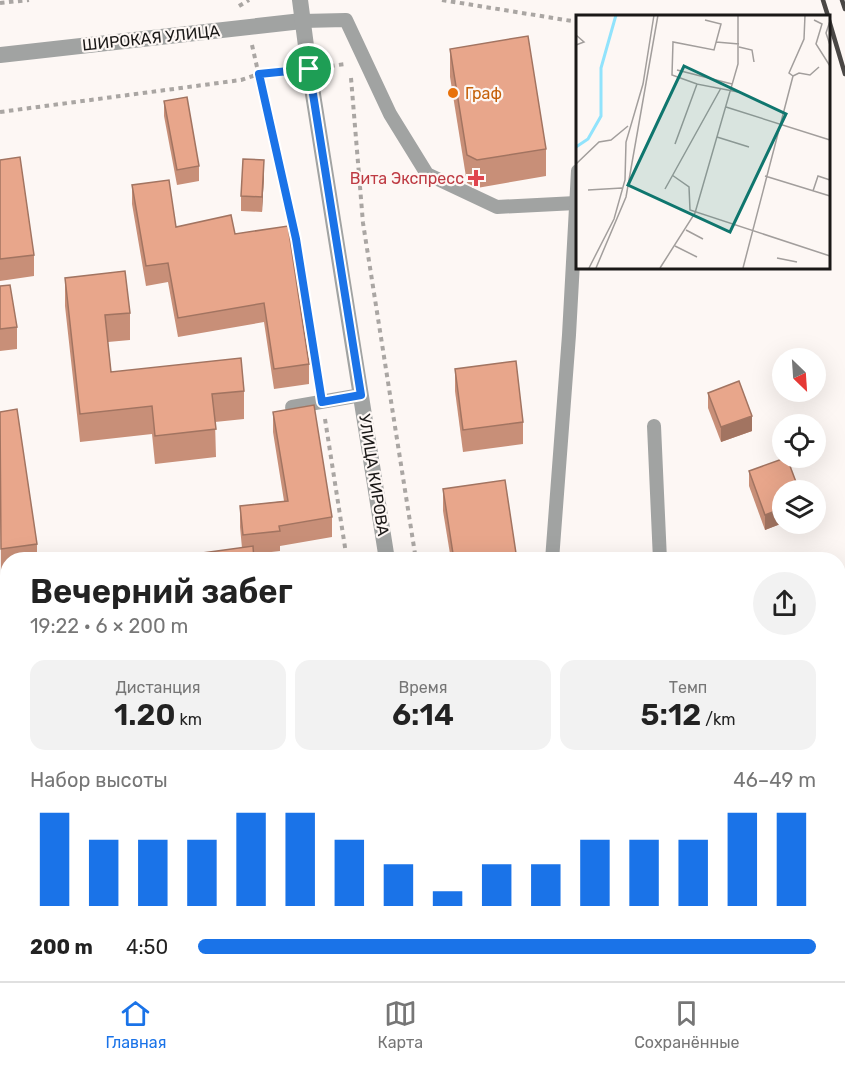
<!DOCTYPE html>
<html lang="ru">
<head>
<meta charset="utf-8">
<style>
	:root { --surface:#fff; --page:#f2f2f2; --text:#222; --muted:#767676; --line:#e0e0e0; --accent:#1a73e8 }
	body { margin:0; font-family:Rubik,sans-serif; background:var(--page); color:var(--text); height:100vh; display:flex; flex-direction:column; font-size:22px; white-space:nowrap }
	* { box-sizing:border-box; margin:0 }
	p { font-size:20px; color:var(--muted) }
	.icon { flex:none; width:33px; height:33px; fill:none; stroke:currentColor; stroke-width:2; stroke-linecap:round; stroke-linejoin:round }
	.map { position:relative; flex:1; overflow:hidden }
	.side { position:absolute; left:0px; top:552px; width:846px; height:429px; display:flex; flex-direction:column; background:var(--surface); border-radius:24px 24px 0 0; box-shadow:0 6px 24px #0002 }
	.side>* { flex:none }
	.needle { width:39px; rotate:155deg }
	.fabs { position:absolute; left:772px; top:348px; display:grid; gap:12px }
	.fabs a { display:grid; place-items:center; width:54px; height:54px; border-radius:50%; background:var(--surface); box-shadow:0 6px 24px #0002; font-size:30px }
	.pin { position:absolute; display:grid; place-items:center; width:51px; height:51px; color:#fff; margin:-26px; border:3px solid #fff; border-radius:50%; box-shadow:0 2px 6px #0007 }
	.round { display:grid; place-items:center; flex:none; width:63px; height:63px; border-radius:32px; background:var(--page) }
	.head { display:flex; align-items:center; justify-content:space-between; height:102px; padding:0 30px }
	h1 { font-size:33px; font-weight:600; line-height:45px }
	.figures { display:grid; grid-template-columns:repeat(3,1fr); gap:9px; height:102px; padding:6px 30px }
	.figures div { display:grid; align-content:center; border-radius:15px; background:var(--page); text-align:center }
	.figures b { font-size:30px; font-weight:600 }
	.figures small { font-size:16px; font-weight:400 }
	.figures p { font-size:16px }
	.chart { height:168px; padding:12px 30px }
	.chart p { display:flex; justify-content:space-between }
	.chart svg { width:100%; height:108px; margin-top:6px; stroke:var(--accent); stroke-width:6 }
	ul { padding:0 30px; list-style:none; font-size:20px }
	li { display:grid; grid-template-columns:96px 72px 1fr; align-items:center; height:45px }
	li i { height:15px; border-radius:8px; background:var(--accent) }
	.menu { display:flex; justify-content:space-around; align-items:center; height:84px; border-top:2px solid var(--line); background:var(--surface); font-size:16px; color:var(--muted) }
	.menu a { display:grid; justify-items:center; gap:3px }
	.menu .active { color:var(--accent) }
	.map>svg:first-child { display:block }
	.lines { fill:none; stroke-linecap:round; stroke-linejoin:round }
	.path { stroke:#aaa6a3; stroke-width:4; stroke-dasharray:4.5 4.5; stroke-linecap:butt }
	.service { stroke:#a1a3a2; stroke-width:14 }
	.minor { stroke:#a1a3a2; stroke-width:16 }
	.tertiary { stroke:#a1a3a2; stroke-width:16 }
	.rail { stroke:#4a4745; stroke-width:4.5 }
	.wall { fill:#c88f78 }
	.shaded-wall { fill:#a27461 }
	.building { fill:#e8a68b; stroke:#a27461; stroke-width:1.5 }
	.route-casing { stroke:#fff; stroke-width:12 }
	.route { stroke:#1a73e8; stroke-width:8 }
	.food-dot { fill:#e8710a; stroke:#fdf7f4; stroke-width:2 }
	.health-dot { fill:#e0444e; stroke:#fdf7f4; stroke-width:2 }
	.labels { text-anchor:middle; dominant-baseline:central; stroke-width:4.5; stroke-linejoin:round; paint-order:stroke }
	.street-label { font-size:16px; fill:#1a1817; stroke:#fdf7f4 }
	.food-label { font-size:16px; fill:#c56008; stroke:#fdf7f4; text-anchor:start }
	.health-label { font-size:16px; fill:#be3a42; stroke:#fdf7f4; text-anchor:end }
	.inset-river { fill:none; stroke:#91e3fc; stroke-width:3 }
	.inset-road { fill:none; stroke:#a29e9c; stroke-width:1.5 }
	.view { fill:#0f766e; fill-opacity:0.15; stroke:#0f766e; stroke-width:3 }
	.inset-edge { fill:none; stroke:#1a1817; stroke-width:3 }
</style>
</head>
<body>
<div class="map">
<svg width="845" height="981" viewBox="0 0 845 981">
	<rect width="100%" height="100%" fill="#fdf7f4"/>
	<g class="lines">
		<g class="path">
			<path d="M442 0 578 22"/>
			<path d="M0 3 29 0"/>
			<path d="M239 6 249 0"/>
			<path d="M252 45 296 239 320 385"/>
			<path d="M330 66 346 64"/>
			<path d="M351 78 363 223 416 560"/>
			<path d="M0 112 241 80 259 74 290 71"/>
			<path d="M325 419 347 560"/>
			<path d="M0 640 8 684"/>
			<path d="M0 926 8 925"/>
			<path d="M480 974 481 981"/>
		</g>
		<g class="service">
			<path d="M302 21 346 20 390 114 427 174 497 207 576 203"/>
			<path d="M292 407 361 395"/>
			<path d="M654 426 660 560"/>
			<path d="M552 560 569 335 578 171"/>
			<path d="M838 888 845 887"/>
			<path d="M838 946 845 945"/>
			<path d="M398 981 441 974"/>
			<path d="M658 981 696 974"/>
		</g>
		<g class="minor">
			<path d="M0 55 302 21"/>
			<path d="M0 825 8 869"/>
			<path d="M0 892 8 891"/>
			<path d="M23 974 24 981"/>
		</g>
		<g class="tertiary">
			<path d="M300 0 309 69 387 560"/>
			<path d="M450 974 451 981"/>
		</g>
		<g class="rail">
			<path d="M823 0 828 16"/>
			<path d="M842 0 845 9"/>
			<path d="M828 17 845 74"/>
		</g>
	</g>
	<g class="wall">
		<path d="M450 49 546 149V176L477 188 467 183 450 77Z"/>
		<path d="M164 101 199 166V181L177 185 164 116Z"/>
		<path d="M0 160 34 255V276L0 281Z"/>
		<path d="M264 175 262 212 241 211V196Z"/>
		<path d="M132 185 176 227 235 234 309 364V384L274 389 264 322 178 337 168 282 146 286 132 204Z"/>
		<path d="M65 278 130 313V340L108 342 111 372 244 391V419L215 422 216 457 155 464 152 434 80 442 65 306Z"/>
		<path d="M0 286 17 327V349L0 351Z"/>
		<path d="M455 369 523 422V444L463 452 455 391Z"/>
		<path d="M708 393 752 431 721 442 708 408Z"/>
		<path d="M0 412 37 544V560H8V570L1 571Z"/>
		<path d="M273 412 332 517V537L280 546V551L254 554V560H188V555L242 548 240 527V506L284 501 273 432Z"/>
		<path d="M749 471 783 490V523L765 530 749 486Z"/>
		<path d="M443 489 517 560H451L443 511Z"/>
		<path d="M66 974H173L174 981H66Z"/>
	</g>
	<g class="shaded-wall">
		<path d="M264 160V175L262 212V197Z"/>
		<path d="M752 416V431L721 442V427Z"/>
		<path d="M783 508V523L765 530V515Z"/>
	</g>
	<g class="building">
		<path d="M528 36 546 149 477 160 467 155 450 49Z"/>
		<path d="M187 97 199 166 177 170 164 101Z"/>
		<path d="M20 157 34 255 0 259V160Z"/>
		<path d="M243 159 264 160 262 197 241 196Z"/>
		<path d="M169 180 176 227 231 215 235 234 288 226 309 364 274 369 264 303 178 318 168 263 146 266 132 185Z"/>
		<path d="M125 271 130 313 105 315 111 372 241 358 244 391 212 394 216 429 155 436 152 406 80 414 65 278Z"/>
		<path d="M10 285 17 327 0 329V286Z"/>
		<path d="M516 361 523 422 463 430 455 369Z"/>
		<path d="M739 381 752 416 721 427 708 393Z"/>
		<path d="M314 405 332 517 279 526 280 531 243 535 240 506 288 501 273 412Z"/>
		<path d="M17 409 37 544 1 549 0 412Z"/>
		<path d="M785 458H787L799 490H783V508L765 515 749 471Z"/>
		<path d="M505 480 517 560H454L443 489Z"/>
		<path d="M253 546 254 560H189L188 555Z"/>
		<path d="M845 970V981H789L828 974H838V971Z"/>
		<path d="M68 974H173L174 981H69Z"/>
	</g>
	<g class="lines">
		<g class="route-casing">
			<path id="route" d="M309 69 361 395 322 402 296 239 259 74Z"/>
		</g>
		<use href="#route" class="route"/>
	</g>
	<circle class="food-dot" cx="453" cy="93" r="6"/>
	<path class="health-dot" d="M473 169h6v6h6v6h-6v6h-6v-6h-6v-6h6z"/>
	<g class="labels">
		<g class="street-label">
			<text transform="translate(151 38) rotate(-6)">ШИРОКАЯ УЛИЦА</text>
			<text transform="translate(374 475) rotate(81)">УЛИЦА КИРОВА</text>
		</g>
		<g class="food-label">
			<text x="465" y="93">Граф</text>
		</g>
		<g class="health-label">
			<text x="464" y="178">Вита Экспресс</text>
		</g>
	</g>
	<g transform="translate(576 15)">
		<rect width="254" height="254" fill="#fdf7f4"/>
		<path class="inset-river" d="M0 132 12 124 25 101V53L40 0"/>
		<path class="inset-road" d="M238 5 246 9 240 29 254 51M254 6 250 18 254 30M0 20 8 27 0 30M140 27 163 29M163 32 176 35 178 47M101 55 156 69M217 61 213 58 228 24 229 0M217 61 223 58 234 60 243 52M121 69 96 60 97 27 138 35 145 9 129 5M150 92 254 125M141 122 173 132M99 129 121 69 162 77M0 149 23 127 35 125 52 111M96 160 113 172 114 195 254 241M189 161 254 181M89 174 145 73M12 175 46 173M237 176 242 161 254 165M110 215 127 224M99 231 121 242M201 243 221 247M13 253 38 204 49 165 50 127 67 69 78 0M20 253 50 182 82 0M84 253 119 198 162 49V0M167 253 217 61"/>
		<path class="view" d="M108 51 210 99 154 217 52 170Z"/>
		<rect width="254" height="254" class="inset-edge"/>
	</g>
</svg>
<div class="fabs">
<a><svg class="needle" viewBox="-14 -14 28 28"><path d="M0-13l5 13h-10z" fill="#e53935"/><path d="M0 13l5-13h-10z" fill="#767676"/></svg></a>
<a><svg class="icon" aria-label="locate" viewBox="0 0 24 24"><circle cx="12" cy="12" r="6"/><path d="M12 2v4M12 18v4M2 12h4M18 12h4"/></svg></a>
<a><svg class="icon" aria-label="layers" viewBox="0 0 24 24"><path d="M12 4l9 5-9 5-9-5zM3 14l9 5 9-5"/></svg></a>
</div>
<div class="pin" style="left:309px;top:69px;background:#1e9e55"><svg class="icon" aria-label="arrive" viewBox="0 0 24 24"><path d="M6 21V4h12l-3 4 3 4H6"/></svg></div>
<section class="side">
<div class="head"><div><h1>Вечерний забег</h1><p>19:22 · 6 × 200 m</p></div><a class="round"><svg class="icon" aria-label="share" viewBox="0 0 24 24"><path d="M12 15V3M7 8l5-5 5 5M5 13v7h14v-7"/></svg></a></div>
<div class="figures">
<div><p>Дистанция</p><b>1.20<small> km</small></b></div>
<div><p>Время</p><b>6:14</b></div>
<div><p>Темп</p><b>5:12<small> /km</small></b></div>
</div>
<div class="chart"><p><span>Набор высоты</span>46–49 m</p>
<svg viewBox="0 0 160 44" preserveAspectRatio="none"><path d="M5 44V6M15 44V17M25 44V17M35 44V17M45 44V6M55 44V6M65 44V17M75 44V27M85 44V38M95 44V27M105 44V27M115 44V17M125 44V17M135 44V17M145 44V6M155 44V6"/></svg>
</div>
<ul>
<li><b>200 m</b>4:50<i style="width:100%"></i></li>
</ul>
</section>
</div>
<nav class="menu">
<a class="active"><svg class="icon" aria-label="home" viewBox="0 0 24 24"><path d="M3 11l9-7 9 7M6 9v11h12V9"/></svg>Главная</a>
<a><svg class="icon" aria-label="map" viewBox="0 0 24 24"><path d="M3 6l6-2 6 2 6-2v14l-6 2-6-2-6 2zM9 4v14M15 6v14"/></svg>Карта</a>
<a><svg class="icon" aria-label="saved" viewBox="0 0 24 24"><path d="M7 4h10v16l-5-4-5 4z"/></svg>Сохранённые</a>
</nav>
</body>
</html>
